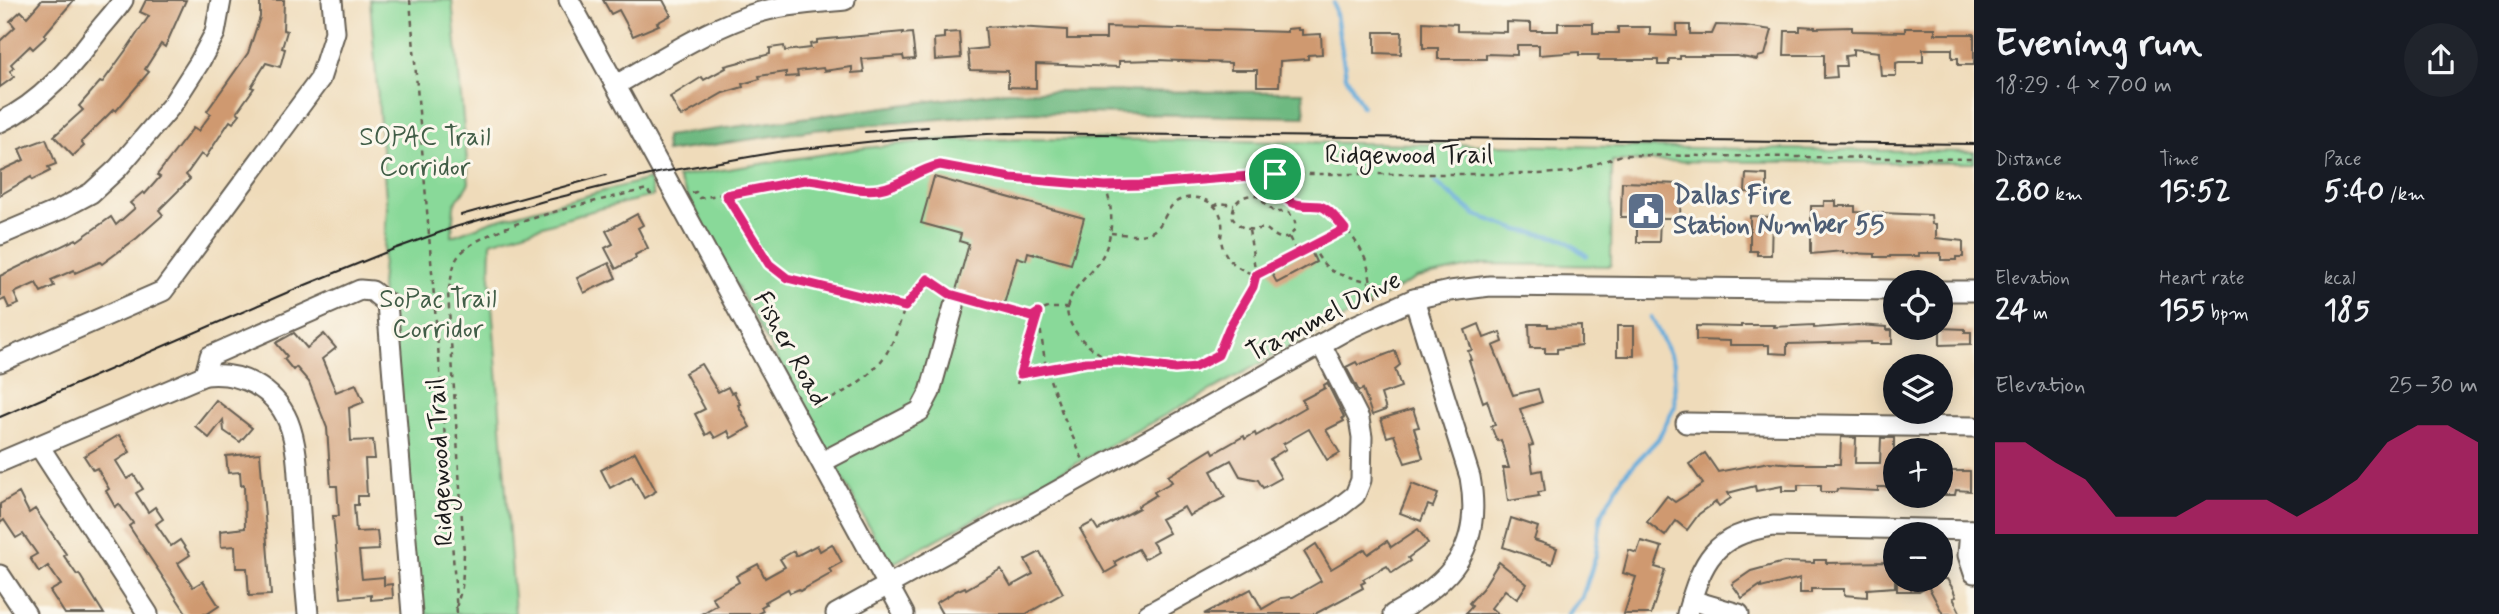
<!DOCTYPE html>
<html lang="en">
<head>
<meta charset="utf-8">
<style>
	:root { --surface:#171b24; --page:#20242c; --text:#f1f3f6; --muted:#9ea1a6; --accent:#db2777 }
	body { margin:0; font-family:Mynerve,sans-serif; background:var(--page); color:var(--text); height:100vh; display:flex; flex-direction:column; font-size:26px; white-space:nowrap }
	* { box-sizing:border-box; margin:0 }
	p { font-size:23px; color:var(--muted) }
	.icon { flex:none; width:38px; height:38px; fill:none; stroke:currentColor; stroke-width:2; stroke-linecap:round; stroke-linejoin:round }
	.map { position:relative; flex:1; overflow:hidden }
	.drawer { display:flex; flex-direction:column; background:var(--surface); width:525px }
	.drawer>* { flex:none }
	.buttons { position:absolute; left:1883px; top:270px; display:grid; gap:14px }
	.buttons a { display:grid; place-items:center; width:70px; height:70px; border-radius:50%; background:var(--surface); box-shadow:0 4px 18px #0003; font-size:35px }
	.pin { position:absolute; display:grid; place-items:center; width:60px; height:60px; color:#fff; margin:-30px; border:4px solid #fff; border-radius:50%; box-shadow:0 2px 7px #0007 }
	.round { display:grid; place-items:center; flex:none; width:74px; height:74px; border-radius:37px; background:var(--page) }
	.summary { display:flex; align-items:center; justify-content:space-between; height:119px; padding:0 21px }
	h1 { font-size:38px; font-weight:700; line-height:52px }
	.figures { display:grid; grid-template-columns:repeat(3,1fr); gap:10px; height:119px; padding:7px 21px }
	.figures div { display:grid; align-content:center }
	.figures b { font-size:30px; font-weight:700 }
	.figures small { font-size:19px; font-weight:400 }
	.figures p { font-size:19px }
	.chart { height:196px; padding:14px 21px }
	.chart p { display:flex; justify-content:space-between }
	.chart svg { width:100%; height:126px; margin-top:7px; fill:var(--accent); opacity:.7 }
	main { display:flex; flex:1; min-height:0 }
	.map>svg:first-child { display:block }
	.green { fill:#89d999; stroke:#527a5a; stroke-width:2 }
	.forest { fill:#6eb981; stroke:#456a4e; stroke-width:2 }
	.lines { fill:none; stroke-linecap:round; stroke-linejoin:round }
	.stream { stroke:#64abda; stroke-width:4.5 }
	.building { fill:#cf9970 }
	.minor-casing { stroke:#665f53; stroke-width:23 }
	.path { stroke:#665f53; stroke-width:2.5; stroke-dasharray:5 5; stroke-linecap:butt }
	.minor { stroke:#fff; stroke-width:19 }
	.tram { stroke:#1c1c1c; stroke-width:2 }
	.route-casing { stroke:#fff; stroke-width:14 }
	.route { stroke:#db2777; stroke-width:9 }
	.labels { text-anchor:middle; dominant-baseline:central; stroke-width:6; stroke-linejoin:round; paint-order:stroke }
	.park-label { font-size:26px; fill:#425e48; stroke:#fbf7ec }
	.street-label { font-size:26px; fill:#1c1c1c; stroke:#fbf7ec }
	.service-label { font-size:26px; font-weight:bold; fill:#4e5e75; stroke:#fbf7ec; text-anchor:start }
</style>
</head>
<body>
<main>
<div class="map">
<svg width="1974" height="614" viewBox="0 0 1974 614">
	<rect width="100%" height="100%" fill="#fbf7ec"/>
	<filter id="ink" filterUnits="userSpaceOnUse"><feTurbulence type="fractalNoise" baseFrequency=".0143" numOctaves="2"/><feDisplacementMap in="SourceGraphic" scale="14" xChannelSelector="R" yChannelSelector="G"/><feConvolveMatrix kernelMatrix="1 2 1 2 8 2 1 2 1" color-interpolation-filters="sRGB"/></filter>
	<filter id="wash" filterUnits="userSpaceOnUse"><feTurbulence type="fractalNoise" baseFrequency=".00686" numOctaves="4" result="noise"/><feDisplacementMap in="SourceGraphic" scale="28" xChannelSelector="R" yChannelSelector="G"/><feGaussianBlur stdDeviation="1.57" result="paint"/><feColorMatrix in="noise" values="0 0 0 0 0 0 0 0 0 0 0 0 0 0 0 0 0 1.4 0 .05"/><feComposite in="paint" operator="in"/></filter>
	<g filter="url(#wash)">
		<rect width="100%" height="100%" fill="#efdbba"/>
		<g class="green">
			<path d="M370 0H452L469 183 454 205 452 236 495 220 649 179 653 196 598 209 491 242 490 277 515 614H408L381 286 387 210Z"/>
			<path d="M1084 139 1974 152V163L1612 161 1611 266 1485 264 1417 278 890 565 677 177 857 149 936 140Z"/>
		</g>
		<path class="forest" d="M1007 91 1303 92 1305 117 1021 112 813 130 666 152 665 136Z"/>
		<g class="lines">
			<g class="stream">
				<path d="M1334 3 1346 76 1362 106"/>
				<path d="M1435 182 1476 215 1518 230 1562 238 1587 256"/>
				<path d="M1568 614 1582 598 1596 555 1601 515 1623 476 1658 439 1675 406 1674 363 1651 317"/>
			</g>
		</g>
		<g id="blocks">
			<g class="building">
				<path d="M42 0H74L44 35 46 37 33 49 30 46 11 64 14 68 10 71 14 77 0 87V41L15 27 10 21 21 11 27 17Z"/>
				<path d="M146 0H186L165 47 161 44 145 69 149 72 116 111 114 109 81 142 84 146 73 156 54 136 83 110 79 106 100 82 102 83 126 50 149 16 140 12Z"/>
				<path d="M260 0H284L283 30 287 31 282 48 285 49 280 67 266 63 251 87 254 88 237 112 240 114 233 123 230 121 206 157 201 154 186 175 190 179 159 210 163 215 137 238 102 264 100 262 75 273 74 270 51 280 54 286 41 292 36 283 14 293 19 304 9 308 5 299 0 301V276L76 239 77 241 111 217 116 225 135 208 130 203 143 192 145 194 160 177 157 175 193 128 198 131 211 114 207 111 248 53 260 17Z"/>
				<path d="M603 0H663L671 15 657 23 659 25 633 36 619 10 611 14Z"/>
				<path d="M1423 22 1457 24V31L1507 32V22L1531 23V31H1558V23H1593V33H1618V27H1650V35L1677 36V25H1690V34H1712L1716 25 1745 26 1772 30 1765 55 1758 57 1757 60 1737 56H1680V59H1669V65H1658V60H1598L1599 55H1579V52L1539 55V45H1517V55L1486 54V59H1438V48H1423Z"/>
				<path d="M1001 26 1067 30V39H1106V27L1287 32V29L1298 28V30H1302V35L1321 34 1322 54 1308 55V59L1280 61 1279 86H1257V70H1231V63L1157 60 1119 61V67L1036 64V88L1008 87V71L970 70 968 50 987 48 985 27Z"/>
				<path d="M1800 26 1815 27V28L1852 27V31L1905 32V28H1935V34H1974V65H1958V58H1952V49H1923V62H1899L1896 63V76H1881L1879 52 1853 49V55L1845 56 1846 66H1836L1837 77 1824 78V55H1784L1785 31H1800Z"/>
				<path d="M903 32V34L912 33 915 59 904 60 903 56 862 59 864 72 852 73V67L824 71 823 68 797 71 798 76 786 77V72L759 76 760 79 742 84 743 87 723 93 681 117 670 97 702 77 704 80 726 68 725 66 770 54V48L784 46 785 51 811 48 810 44 817 43V40Z"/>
				<path d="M959 32 961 58 935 60 934 39 944 38V33Z"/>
				<path d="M1375 32H1402L1401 54 1375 53Z"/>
				<path d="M46 139 56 164 48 167 50 171 32 180 31 177 0 195V171L24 160 19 149Z"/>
				<path d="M1746 174 1767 175V193L1745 192Z"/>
				<path d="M934 177 1084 218 1071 264 1028 252 1026 260 1017 257 1003 308 955 294 969 244 959 241 961 234 921 223Z"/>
				<path d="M1622 182 1681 184 1680 218H1660L1659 242H1637V217H1621Z"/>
				<path d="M1824 201H1836V206H1855V212L1931 215 1932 224H1936V238L1963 241V257H1956V260H1941V253H1919V256H1890V257H1875V254L1843 253V251L1811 254V206H1824Z"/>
				<path d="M637 214 643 225 638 228 648 248 635 255 636 258 616 269 605 248 613 244 606 231Z"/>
				<path d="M1750 216 1772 217 1771 255H1757V251H1750Z"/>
				<path d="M1310 249 1316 262 1277 283 1270 270Z"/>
				<path d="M609 263 616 278 584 293 577 278Z"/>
				<path d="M1479 324 1484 338 1500 332 1503 342 1493 346 1513 395 1538 389 1542 402 1520 409 1533 445 1529 446 1533 472 1542 470 1545 491 1538 492 1539 496 1508 501 1503 468H1509L1501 440 1498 441 1496 439 1491 426 1495 425 1487 400 1483 402 1469 360H1471L1468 351 1472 350 1465 330Z"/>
				<path d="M1529 324H1548V327L1581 326V346L1557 349V353H1545V348H1530Z"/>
				<path d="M1741 325H1775L1774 327 1814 325V328L1858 325 1887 327V330H1892V344H1871V342L1787 344V354L1769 353V345H1730V341L1696 340V326L1741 327Z"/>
				<rect x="1617" y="326" width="17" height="30"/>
				<path d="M1940 328 1965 329V332H1971V344L1940 345Z"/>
				<path d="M294 333 307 348 324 334 336 348 322 359 336 392 356 384 364 402 349 408 351 441 373 440 375 459H365L367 496H358V505H354L356 532 377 531 379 550 359 551 362 579 384 577V585L392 584 393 598 371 600V595L341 598 333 516H339L337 486H331L327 428 309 382 296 367 293 370 284 359 287 356 276 343Z"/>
				<path d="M1395 351 1400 365 1395 369 1401 387 1381 394 1386 410 1372 415 1363 389 1359 391 1346 367 1356 362 1358 365Z"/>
				<path d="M701 364 718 392 728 387 731 393 734 392 740 404 738 405 750 427 731 438 728 431 715 438 711 432 706 435 695 414 705 409 685 373Z"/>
				<path d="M1327 383 1344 417 1342 418 1344 421 1326 430 1340 453 1327 460 1309 429 1283 444 1286 449 1270 459 1281 478 1263 488 1258 480 1240 476 1231 460 1211 471 1225 497 1189 516 1184 507 1161 519 1169 533 1152 542 1158 551 1144 559 1138 549 1114 562 1117 566 1105 573 1080 529 1093 522 1098 530 1139 508 1138 506 1156 495 1154 492 1172 482 1168 476 1212 449 1214 453 1244 436 1245 439 1255 433 1256 436 1306 407 1302 400 1325 388 1324 385Z"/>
				<path d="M216 400 252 428 240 442 224 431 223 420 209 438 195 426Z"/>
				<path d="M1413 409 1419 427 1414 428 1423 458 1405 463 1394 435 1387 437 1381 419Z"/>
				<path d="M119 435 130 452 116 461 127 479 134 475 143 489 136 493 148 512 155 507 163 519 156 524 171 546 180 540 190 555 178 563 193 587 203 581 219 606 207 614H187L129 526 133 523 119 504 115 507 106 491 109 489 97 468 93 470 84 456Z"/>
				<path d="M1841 437 1856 438 1855 463H1880L1881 438H1894V457H1891L1890 487H1878V491L1837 489 1836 492H1821V485H1798V491H1782V486L1756 491 1755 486 1728 493 1731 498 1719 506 1716 502 1699 514 1687 530 1676 521 1665 536 1647 522 1667 496 1675 502 1703 484 1689 464 1705 453 1718 472 1769 462 1796 464H1840Z"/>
				<path d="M635 452 656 491 644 498 632 476 610 488 601 470Z"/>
				<path d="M260 453 271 595 249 596 247 568H236L235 546 221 547 220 531 245 528 244 485 241 486 240 472 228 473 226 456Z"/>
				<path d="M1941 471H1970V491L1956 490 1955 495H1941Z"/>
				<path d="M1412 484 1438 494 1433 507 1428 505 1421 521 1400 513Z"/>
				<path d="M19 493 29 513 35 509 66 554 64 556 77 575 79 574 104 614H65L50 591 61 585 48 566 39 572 30 558 37 554 23 534 16 538 4 520 0 523V504Z"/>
				<path d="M1511 518 1538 527 1534 540 1557 548 1552 564 1503 547Z"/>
				<path d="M1418 529 1428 543 1408 558 1410 561 1392 573 1387 566 1363 579 1365 582 1361 584 1363 588 1315 614H1204L1251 589 1262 609 1281 598 1293 597 1321 581 1304 552 1316 544 1331 569 1365 549 1368 554 1387 541 1391 547Z"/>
				<path d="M1641 541 1662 547 1655 567 1665 570 1651 614H1624L1636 577 1623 573 1629 550 1637 553Z"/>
				<path d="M832 544 842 562 829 569 832 573 800 591 799 589 790 593 788 589 765 602 766 604 761 607 763 611 757 614H701L717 605 712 597 739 582 736 576 758 564 765 578 785 567 780 559 794 551 796 556 817 545 820 551Z"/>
				<path d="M1040 552 1063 593 1026 614H942L936 603 956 591 965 587 966 589 1001 569 1011 586 1033 574 1025 560Z"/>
				<path d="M1814 560H1826V563L1895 562V587L1867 589V597L1844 595V589H1811V593H1800V578L1761 588V585L1742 598 1732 584 1751 571 1784 562 1814 563Z"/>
				<path d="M1499 562 1527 584 1517 599 1505 590 1491 608 1498 614H1465L1472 606 1469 603 1482 589Z"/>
				<path d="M1897 579H1947L1953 589 1956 597 1953 598 1961 614H1943L1928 586 1919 591H1897Z"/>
			</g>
		</g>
	</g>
	<g filter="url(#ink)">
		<use href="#blocks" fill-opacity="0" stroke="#665f53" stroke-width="2"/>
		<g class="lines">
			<g class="minor-casing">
				<g id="minor">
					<path d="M569 0 904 614"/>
					<path d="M616 85C658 61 699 34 745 17 776 5 812 3 845 0"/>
					<path d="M0 122C41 103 72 66 99 30 107 20 116 11 123 0"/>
					<path d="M0 235 59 210 91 193 118 168 172 105 199 63 215 33 221 0"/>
					<path d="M1941 291H1974"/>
					<path d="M0 362 163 291 320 79 335 32 332 0"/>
					<path d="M205 375 210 356 360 290 372 291 387 303 412 614"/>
					<path d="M1686 423 1974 427"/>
					<path d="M39 446 148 614"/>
					<path d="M0 462 205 375C240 371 274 388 288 421 299 448 298 483 300 512 302 546 305 580 308 614"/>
					<path d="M822 462 920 411 930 392 954 306"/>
					<path d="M1970 530 1968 555 1974 573"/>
					<path d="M0 575 26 614"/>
					<path d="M1691 600 1739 614"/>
					<path d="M836 614 1350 328 1414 299 1450 291 1490 286 1895 290"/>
					<path d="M1148 614 1332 513 1355 495 1361 480 1362 437 1359 419 1321 344"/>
					<path d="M1393 614C1452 582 1483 548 1470 477L1414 299"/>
					<path d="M1687 614C1703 559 1713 536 1773 526L1974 530"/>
				</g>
			</g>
			<g class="path">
				<path d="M410 0 442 396 457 614"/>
				<path d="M1275 174C1287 223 1307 192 1331 213 1345 226 1359 243 1366 261 1371 275 1369 284 1377 297"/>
				<path d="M1105 186C1113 208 1114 231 1104 253 1095 273 1062 292 1068 316 1075 341 1104 361 1128 364 1135 365 1143 365 1150 366 1172 369 1197 372 1216 356 1223 350 1225 336 1230 327 1239 310 1250 295 1256 275L1345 229"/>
				<path d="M692 193 696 192 700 198 804 180H814L849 189H883L927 167 940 165 1011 178 1105 186 1140 185 1275 174H1539L1572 172 1622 155 1974 159"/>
				<path d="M726 195 769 264 787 278 905 307 928 279 946 291"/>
				<path d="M1214 206 1220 203 1234 205"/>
				<path d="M1111 233C1124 234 1141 238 1153 231 1164 225 1165 210 1176 202 1193 191 1221 201 1222 223 1223 228 1221 233 1221 239 1223 259 1238 270 1256 275L1249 230"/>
				<path d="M1289 237C1278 241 1274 234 1265 228 1251 231 1242 230 1233 219 1231 202 1241 195 1256 195L1274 212H1288C1297 220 1298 228 1289 237L1297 253"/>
				<path d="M1312 246C1330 279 1337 272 1369 282"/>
				<path d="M968 299 1032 317 1038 312"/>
				<path d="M1068 308H1048L1038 312 1046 369 1063 415 1083 460"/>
				<path d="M1020 374 1086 362 1115 361"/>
				<path d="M1017 384 1037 316"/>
				<path d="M815 407C842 394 870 379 886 354 895 340 900 322 905 307"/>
				<path d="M456 608 462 587 464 553 448 292C451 282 452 269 456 260 473 225 608 199 647 189L650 194 657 193"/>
			</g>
			<use href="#minor" class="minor"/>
			<g class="tram">
				<path d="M865 132 928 127"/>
				<path d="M461 215 606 175"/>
				<path d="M0 417 293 290 394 249 455 227 544 201 662 172 783 151 895 139 1006 133 1974 144"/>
			</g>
		</g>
	</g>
	<g class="lines" filter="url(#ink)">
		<g class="route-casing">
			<path id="route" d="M940 165 1011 178 1105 186 1140 185 1275 174C1279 190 1284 204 1302 205 1308 206 1314 205 1320 206 1330 209 1338 221 1345 229L1256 275 1253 287 1229 328 1218 355 1195 367 1175 369 1118 361 1086 362 1020 374 1038 313 1032 317 950 294 928 279 905 307 787 278 769 264 726 195 804 180C830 180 853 193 879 189 900 186 918 169 940 165Z"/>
		</g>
		<use href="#route" class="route"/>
	</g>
	<defs>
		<g id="civic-square" transform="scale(2.0125)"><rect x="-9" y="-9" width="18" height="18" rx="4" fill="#5c6f8a" stroke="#fbf7ec"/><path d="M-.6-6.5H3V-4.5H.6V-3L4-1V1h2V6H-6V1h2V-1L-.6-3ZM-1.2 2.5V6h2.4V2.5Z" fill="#fff"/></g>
	</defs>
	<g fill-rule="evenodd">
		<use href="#civic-square" x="1646" y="211"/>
	</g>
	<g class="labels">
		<g class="park-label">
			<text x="425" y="138">SOPAC Trail<tspan x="425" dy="30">Corridor</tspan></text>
			<text x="438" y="300">SoPac Trail<tspan x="438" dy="30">Corridor</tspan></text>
		</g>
		<g class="street-label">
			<text x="1409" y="156">Ridgewood Trail</text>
			<text transform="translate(1324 317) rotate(-27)">Trammel Drive</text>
			<text transform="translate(790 349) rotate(61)">Fisher Road</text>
			<text transform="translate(441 462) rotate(-93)">Ridgewood Trail</text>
		</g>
		<g class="service-label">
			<text x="1673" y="196">Dallas Fire<tspan x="1673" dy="30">Station Number 55</tspan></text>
		</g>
	</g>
</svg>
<div class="buttons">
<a><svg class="icon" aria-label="locate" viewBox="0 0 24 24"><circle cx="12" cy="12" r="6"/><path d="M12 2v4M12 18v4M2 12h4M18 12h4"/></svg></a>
<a><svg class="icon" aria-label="layers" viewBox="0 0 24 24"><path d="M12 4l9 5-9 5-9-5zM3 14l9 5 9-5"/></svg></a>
<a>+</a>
<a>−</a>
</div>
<div class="pin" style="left:1275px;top:174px;background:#1e9e55"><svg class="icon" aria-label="arrive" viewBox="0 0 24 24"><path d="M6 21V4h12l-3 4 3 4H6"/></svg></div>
</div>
<section class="drawer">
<div class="summary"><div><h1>Evening run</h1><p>18:29 · 4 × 700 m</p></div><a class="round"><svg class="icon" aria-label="share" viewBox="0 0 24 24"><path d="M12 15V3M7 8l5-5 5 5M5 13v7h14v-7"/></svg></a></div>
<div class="figures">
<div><p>Distance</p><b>2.80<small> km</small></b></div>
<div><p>Time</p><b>15:52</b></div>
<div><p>Pace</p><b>5:40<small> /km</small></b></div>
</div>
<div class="figures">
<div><p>Elevation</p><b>24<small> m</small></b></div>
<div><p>Heart rate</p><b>155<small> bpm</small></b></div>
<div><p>kcal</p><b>185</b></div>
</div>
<div class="chart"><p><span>Elevation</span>25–30 m</p>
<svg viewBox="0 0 160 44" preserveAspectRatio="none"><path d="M0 44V12L10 12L20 19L30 25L40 38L50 38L60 38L70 32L80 32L90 32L100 38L110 32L120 25L130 12L140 6L150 6L160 12V44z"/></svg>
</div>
</section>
</main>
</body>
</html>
